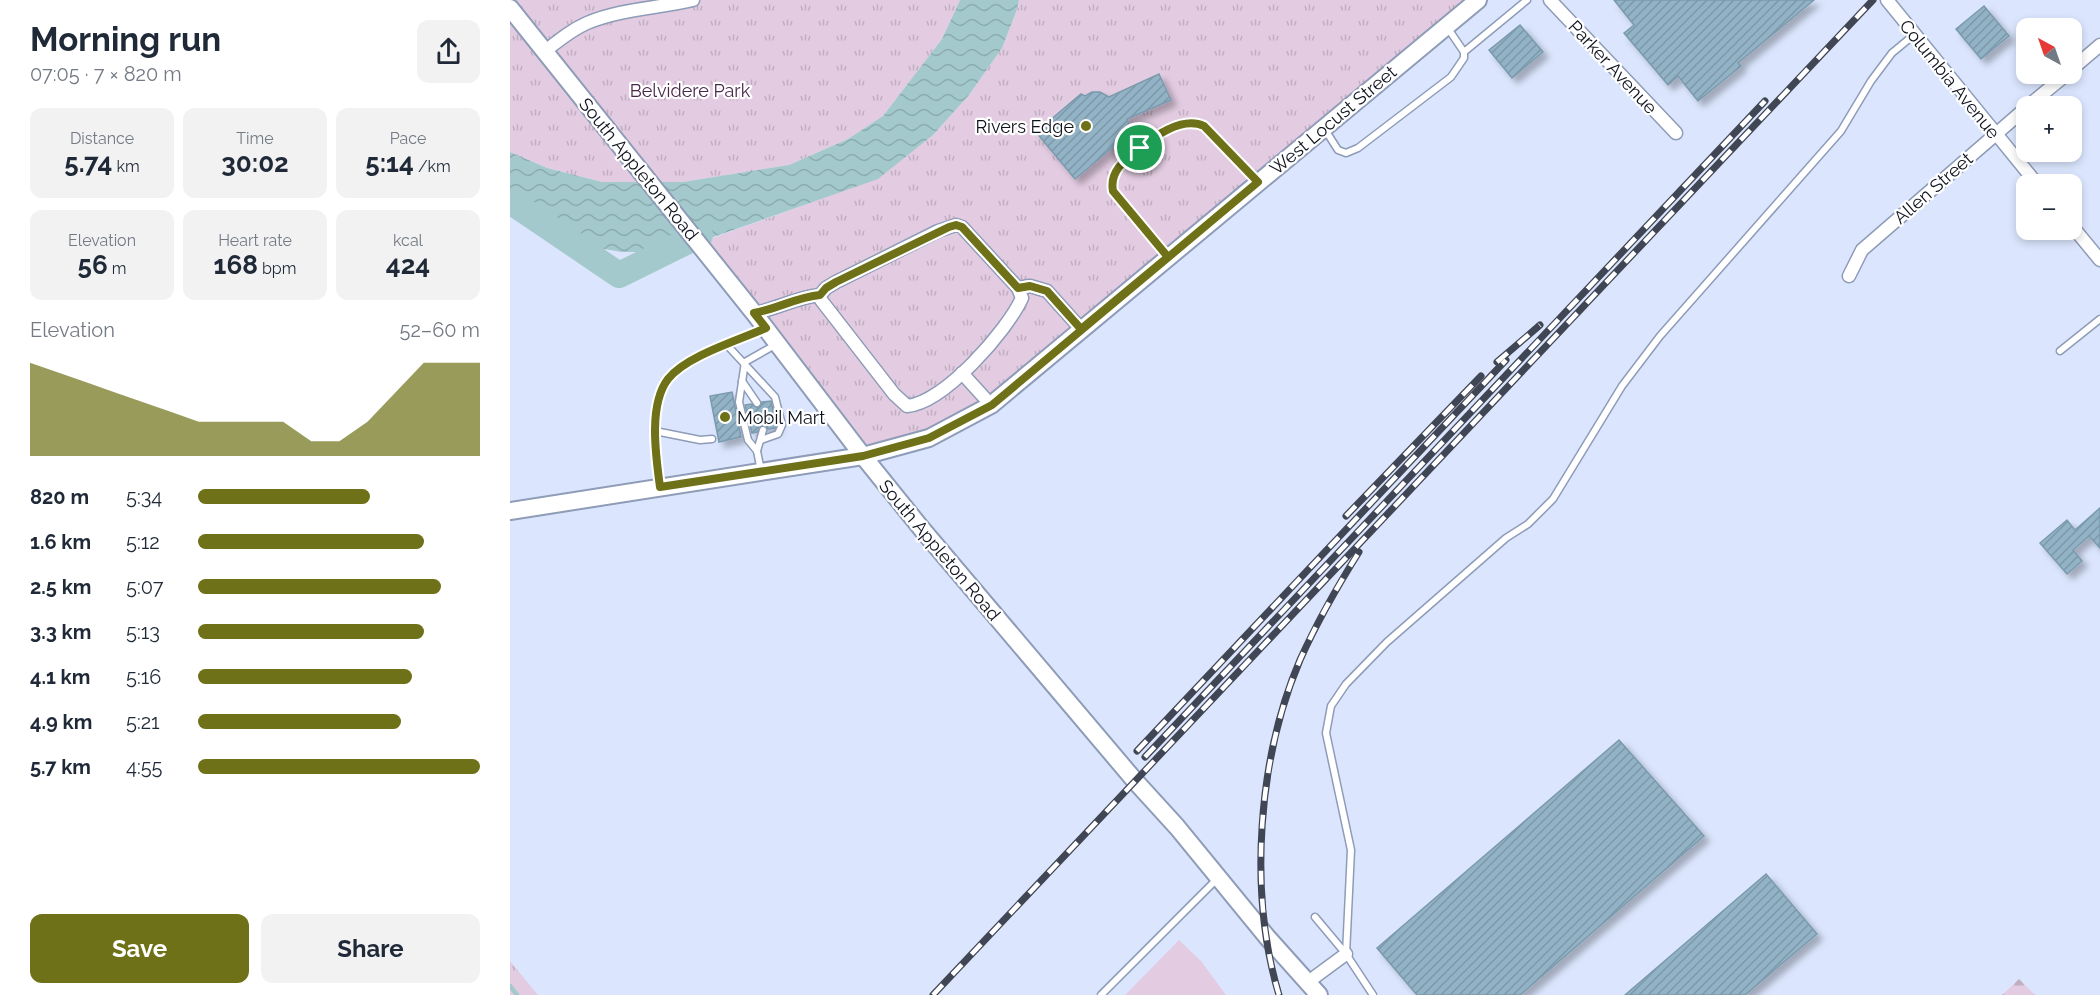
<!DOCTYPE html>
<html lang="en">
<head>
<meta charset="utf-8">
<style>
	:root { --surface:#fff; --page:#f2f2f3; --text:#1f2937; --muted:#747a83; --accent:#6e7117 }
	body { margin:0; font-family:Raleway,sans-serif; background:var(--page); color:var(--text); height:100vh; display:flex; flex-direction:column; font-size:22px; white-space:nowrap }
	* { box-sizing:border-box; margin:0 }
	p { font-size:20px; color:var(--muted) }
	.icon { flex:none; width:33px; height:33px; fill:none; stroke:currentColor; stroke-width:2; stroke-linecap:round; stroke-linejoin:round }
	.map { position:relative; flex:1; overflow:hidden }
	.details { display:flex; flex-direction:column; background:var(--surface); width:510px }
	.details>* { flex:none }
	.needle { width:39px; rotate:320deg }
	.tools { position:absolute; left:1506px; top:18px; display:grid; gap:12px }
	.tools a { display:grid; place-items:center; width:66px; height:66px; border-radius:12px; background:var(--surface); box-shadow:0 3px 9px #0003; font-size:30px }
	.pin { position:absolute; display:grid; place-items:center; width:51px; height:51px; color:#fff; margin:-26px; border:3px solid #fff; border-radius:50%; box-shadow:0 2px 6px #0007 }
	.round { display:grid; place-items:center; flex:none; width:63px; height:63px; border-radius:12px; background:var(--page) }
	.summary { display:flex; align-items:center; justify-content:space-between; height:102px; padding:0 30px }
	h1 { font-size:33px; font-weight:700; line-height:45px }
	.figures { display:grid; grid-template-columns:repeat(3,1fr); gap:9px; height:102px; padding:6px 30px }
	.figures div { display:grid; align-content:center; border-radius:12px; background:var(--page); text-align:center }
	.figures b { font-size:26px; font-weight:700 }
	.figures small { font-size:16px; font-weight:400 }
	.figures p { font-size:16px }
	.chart { height:168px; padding:12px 30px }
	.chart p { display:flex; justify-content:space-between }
	.chart svg { width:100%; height:108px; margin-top:6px; fill:var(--accent); opacity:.7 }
	.primary-button { display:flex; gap:12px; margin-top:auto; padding:12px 30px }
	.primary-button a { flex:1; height:69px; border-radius:12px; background:var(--accent); color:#fff; font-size:24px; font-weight:700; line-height:69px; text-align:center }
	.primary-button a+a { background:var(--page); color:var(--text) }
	ul { padding:0 30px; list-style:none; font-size:20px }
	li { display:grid; grid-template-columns:96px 72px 1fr; align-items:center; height:45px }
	li i { height:15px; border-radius:8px; background:var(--accent) }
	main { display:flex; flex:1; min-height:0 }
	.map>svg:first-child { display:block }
	.grass { fill:#e3cce2 }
	.forest { fill:url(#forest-firs) }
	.park { fill:url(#park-tufts) }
	.water { fill:url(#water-waves) }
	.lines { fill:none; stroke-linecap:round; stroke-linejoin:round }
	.stream { stroke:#a3c9cc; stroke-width:4.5 }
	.river { stroke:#a3c9cc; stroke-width:26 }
	.building { fill:url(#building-hatch); stroke:#7b9aad; stroke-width:1.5; filter:url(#shadow) }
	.lane-casing { stroke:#8e9cb8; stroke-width:9 }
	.street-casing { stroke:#8e9cb8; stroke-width:15 }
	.secondary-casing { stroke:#8e9cb8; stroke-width:20 }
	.lane { stroke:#fff; stroke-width:6 }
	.street { stroke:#fff; stroke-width:12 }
	.secondary { stroke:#fff; stroke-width:16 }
	.rail-casing { stroke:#414654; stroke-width:7 }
	.rail { stroke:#fff; stroke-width:4.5; stroke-dasharray:14; stroke-linecap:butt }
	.route-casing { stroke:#fff; stroke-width:12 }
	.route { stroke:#6e7117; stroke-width:8 }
	.poi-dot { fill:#6e7117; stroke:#fff; stroke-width:2 }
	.labels { text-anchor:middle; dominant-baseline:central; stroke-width:4.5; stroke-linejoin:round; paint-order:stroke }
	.street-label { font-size:18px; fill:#0e121c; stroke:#fff }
	.park-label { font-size:18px; fill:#482849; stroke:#fff }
	.poi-label { font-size:18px; fill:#0e121c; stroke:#fff; text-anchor:end }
</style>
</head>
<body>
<main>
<section class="details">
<div class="summary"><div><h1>Morning run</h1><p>07:05 · 7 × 820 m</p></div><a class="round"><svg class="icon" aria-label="share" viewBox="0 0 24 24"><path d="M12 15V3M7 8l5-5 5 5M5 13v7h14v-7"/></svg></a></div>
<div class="figures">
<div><p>Distance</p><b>5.74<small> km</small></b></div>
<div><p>Time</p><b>30:02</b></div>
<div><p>Pace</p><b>5:14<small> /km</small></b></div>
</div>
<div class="figures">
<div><p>Elevation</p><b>56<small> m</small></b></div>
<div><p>Heart rate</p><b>168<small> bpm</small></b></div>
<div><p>kcal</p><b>424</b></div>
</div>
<div class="chart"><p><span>Elevation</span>52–60 m</p>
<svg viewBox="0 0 160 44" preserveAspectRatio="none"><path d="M0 44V6L10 10L20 14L30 18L40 22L50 26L60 30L70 30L80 30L90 30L100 38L110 38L120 30L130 18L140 6L150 6L160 6V44z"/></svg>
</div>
<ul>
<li><b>820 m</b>5:34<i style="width:61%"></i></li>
<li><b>1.6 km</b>5:12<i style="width:80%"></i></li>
<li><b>2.5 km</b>5:07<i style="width:86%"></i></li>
<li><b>3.3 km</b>5:13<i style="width:80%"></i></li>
<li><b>4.1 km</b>5:16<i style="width:76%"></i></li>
<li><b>4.9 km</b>5:21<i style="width:72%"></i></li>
<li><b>5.7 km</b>4:55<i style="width:100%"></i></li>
</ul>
<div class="primary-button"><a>Save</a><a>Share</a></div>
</section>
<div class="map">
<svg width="1590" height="995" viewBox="0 0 1590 995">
	<defs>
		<pattern id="forest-firs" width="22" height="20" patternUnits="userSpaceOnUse" patternTransform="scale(1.5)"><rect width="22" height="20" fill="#e3cce2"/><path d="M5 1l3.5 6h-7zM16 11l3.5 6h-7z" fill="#c2aec1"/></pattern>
		<pattern id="park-tufts" width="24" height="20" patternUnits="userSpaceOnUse" patternTransform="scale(1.5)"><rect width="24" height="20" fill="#e3cce2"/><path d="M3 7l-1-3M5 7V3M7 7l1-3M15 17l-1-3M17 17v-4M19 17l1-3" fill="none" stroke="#c2aec1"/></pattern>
		<pattern id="water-waves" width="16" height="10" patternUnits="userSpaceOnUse" patternTransform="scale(1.5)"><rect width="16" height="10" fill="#a3c9cc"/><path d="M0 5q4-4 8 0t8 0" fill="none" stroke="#8bacaf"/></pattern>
		<pattern id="building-hatch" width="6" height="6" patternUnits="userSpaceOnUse" patternTransform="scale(1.5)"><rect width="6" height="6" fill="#92b2c5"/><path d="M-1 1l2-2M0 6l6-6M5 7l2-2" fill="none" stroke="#7d98a9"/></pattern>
		<filter id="shadow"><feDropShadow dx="5.5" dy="5.5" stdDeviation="3" flood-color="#0004"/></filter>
	</defs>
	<rect width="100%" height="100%" fill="#dbe6fe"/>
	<path class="grass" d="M669 940 691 961 716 995H615Z"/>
	<path class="forest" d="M1509 979 1525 995H1492Z"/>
	<g class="park">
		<path d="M0 0H450L432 39 373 116 338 139 279 165 173 182H92L37 168 0 152Z"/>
		<path d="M509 0H968L481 405 353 456 192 242 368 178 423 135 459 95 492 48 506 12Z"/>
		<path d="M0 961 28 995H0Z"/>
	</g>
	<path class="water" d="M450 0H509L506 12 492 48 459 95 423 135 368 179 192 241 149 252H112L39 240 0 213V152L37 168 92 182H173L279 165 338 139 373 116 432 39Z"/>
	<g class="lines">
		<path class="stream" d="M0 986 7 995"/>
		<path class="river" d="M0 201 109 275 190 235"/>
	</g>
	<g class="building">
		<path d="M1104 0H1304L1228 63 1231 66 1188 101 1168 76 1158 85 1114 33 1124 25Z"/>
		<path d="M1474 6 1499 36 1471 59 1446 29Z"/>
		<path d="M1010 25 1033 52 1002 78 979 50Z"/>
		<path d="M649 74 661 100 617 119 619 124 608 134 613 139 565 179 526 132 571 94 575 96 582 92H590L599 97Z"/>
		<path d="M222 392 231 437 209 442 200 396Z"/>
		<path d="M261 401 266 425 265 428 258 429 256 426 252 425 247 432 242 433 235 405 241 404 248 408 252 402Z"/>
		<path d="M1590 508V548L1579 536 1563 550 1572 561 1557 574 1530 543 1557 520 1565 530Z"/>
		<path d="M1109 740 1194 836 1010 995H907L867 948Z"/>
		<path d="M1256 874 1307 934 1235 995H1115Z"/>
	</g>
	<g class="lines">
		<g class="lane-casing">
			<g id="lane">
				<path d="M954 52 1017 0"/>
				<path d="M814 128 828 150 836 153 848 148 941 77 954 58V52L937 27"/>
				<path d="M658 257 603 191C602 184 603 175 607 169 620 149 671 115 695 126L748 181"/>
				<path d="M216 344 265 397 272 425 268 434 251 440"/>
				<path d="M1550 351 1590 319"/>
				<path d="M232 381 247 403"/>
				<path d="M145 431 190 440 202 439"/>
				<path d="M247 451 253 430"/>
				<path d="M251 471 247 451 238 440 229 402 235 362 265 345"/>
				<path d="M150 487C146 458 139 404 158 379 175 356 228 340 255 328"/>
				<path d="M805 917 836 954 863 995"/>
				<path d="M836 954 841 850 816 733 821 706 836 684 877 642 996 538 1018 524 1043 499 1112 386 1150 336 1331 131 1361 81 1382 53 1405 34"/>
				<path d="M591 995 708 878"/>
			</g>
		</g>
		<g class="street-casing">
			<g id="street">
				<path d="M1040 0 1166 133"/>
				<path d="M1377 0 1527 184"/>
				<path d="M34 52C48 41 61 30 77 23 110 9 149 8 183 0"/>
				<path d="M1562 69 1590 45"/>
				<path d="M1518 106 1557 74"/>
				<path d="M1562 226 1590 260"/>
				<path d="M1339 276 1352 250 1516 108"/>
				<path d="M508 288 520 286 537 291 571 329"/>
				<path d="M244 313C267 309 287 297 310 295L316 288 326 282 428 231 446 225 452 227 508 288 512 298C497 331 434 403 397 406L384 394 311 300 310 295"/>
				<path d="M452 373 481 405"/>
				<path d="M798 982 836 954"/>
			</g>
		</g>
		<g class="secondary-casing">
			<g id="secondary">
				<path d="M0 8 244 313 353 456 411 528 626 782 667 827 757 937 809 995"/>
				<path d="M0 511 353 456 419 438 481 405 968 0"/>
			</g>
		</g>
		<use href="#lane" class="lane"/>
		<use href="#street" class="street"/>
		<use href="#secondary" class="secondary"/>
		<g class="rail-casing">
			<g id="rail">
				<path d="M987 362 1030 325"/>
				<path d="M836 516 971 376"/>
				<path d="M627 751 996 360"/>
				<path d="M635 757 1255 101"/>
				<path d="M423 995 1363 0"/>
				<path d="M769 995C738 892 748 758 790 660 807 622 827 587 849 552"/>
			</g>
		</g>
		<use href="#rail" class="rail"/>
	</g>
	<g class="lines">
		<g class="route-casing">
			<path id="route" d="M630 148C616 159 599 171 603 191L658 257 571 329 537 291 520 286 508 288 452 227 446 225 439 227 326 282 316 288 310 295C287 297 267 309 244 313L256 328C229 340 176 356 158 379 138 405 146 457 150 487L353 456 419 438 482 405 748 182 694 126C673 116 646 135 630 148"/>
		</g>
		<use href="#route" class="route"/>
	</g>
	<g class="poi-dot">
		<circle cx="576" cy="126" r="6"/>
		<circle cx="215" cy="417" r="6"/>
	</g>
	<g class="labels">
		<g class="street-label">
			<text transform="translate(1103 67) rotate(47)">Parker Avenue</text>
			<text transform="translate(1440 79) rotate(51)">Columbia Avenue</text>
			<text transform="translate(823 120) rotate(-40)">West Locust Street</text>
			<text transform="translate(129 169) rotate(51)">South Appleton Road</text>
			<text transform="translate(1423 188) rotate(-41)">Allen Street</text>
			<text transform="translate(430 550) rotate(50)">South Appleton Road</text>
		</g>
		<g class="park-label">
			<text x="180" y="90">Belvidere Park</text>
		</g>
		<g class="poi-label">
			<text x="564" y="126">Rivers Edge</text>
			<text x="227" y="417" text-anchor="start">Mobil Mart</text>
		</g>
	</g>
</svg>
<div class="tools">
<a><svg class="needle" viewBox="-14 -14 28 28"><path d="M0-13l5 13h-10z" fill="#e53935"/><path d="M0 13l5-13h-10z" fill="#747a83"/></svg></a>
<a>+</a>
<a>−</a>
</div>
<div class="pin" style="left:630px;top:148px;background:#1e9e55"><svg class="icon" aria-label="arrive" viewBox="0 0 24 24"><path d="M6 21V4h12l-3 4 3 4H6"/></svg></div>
</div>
</main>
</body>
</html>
